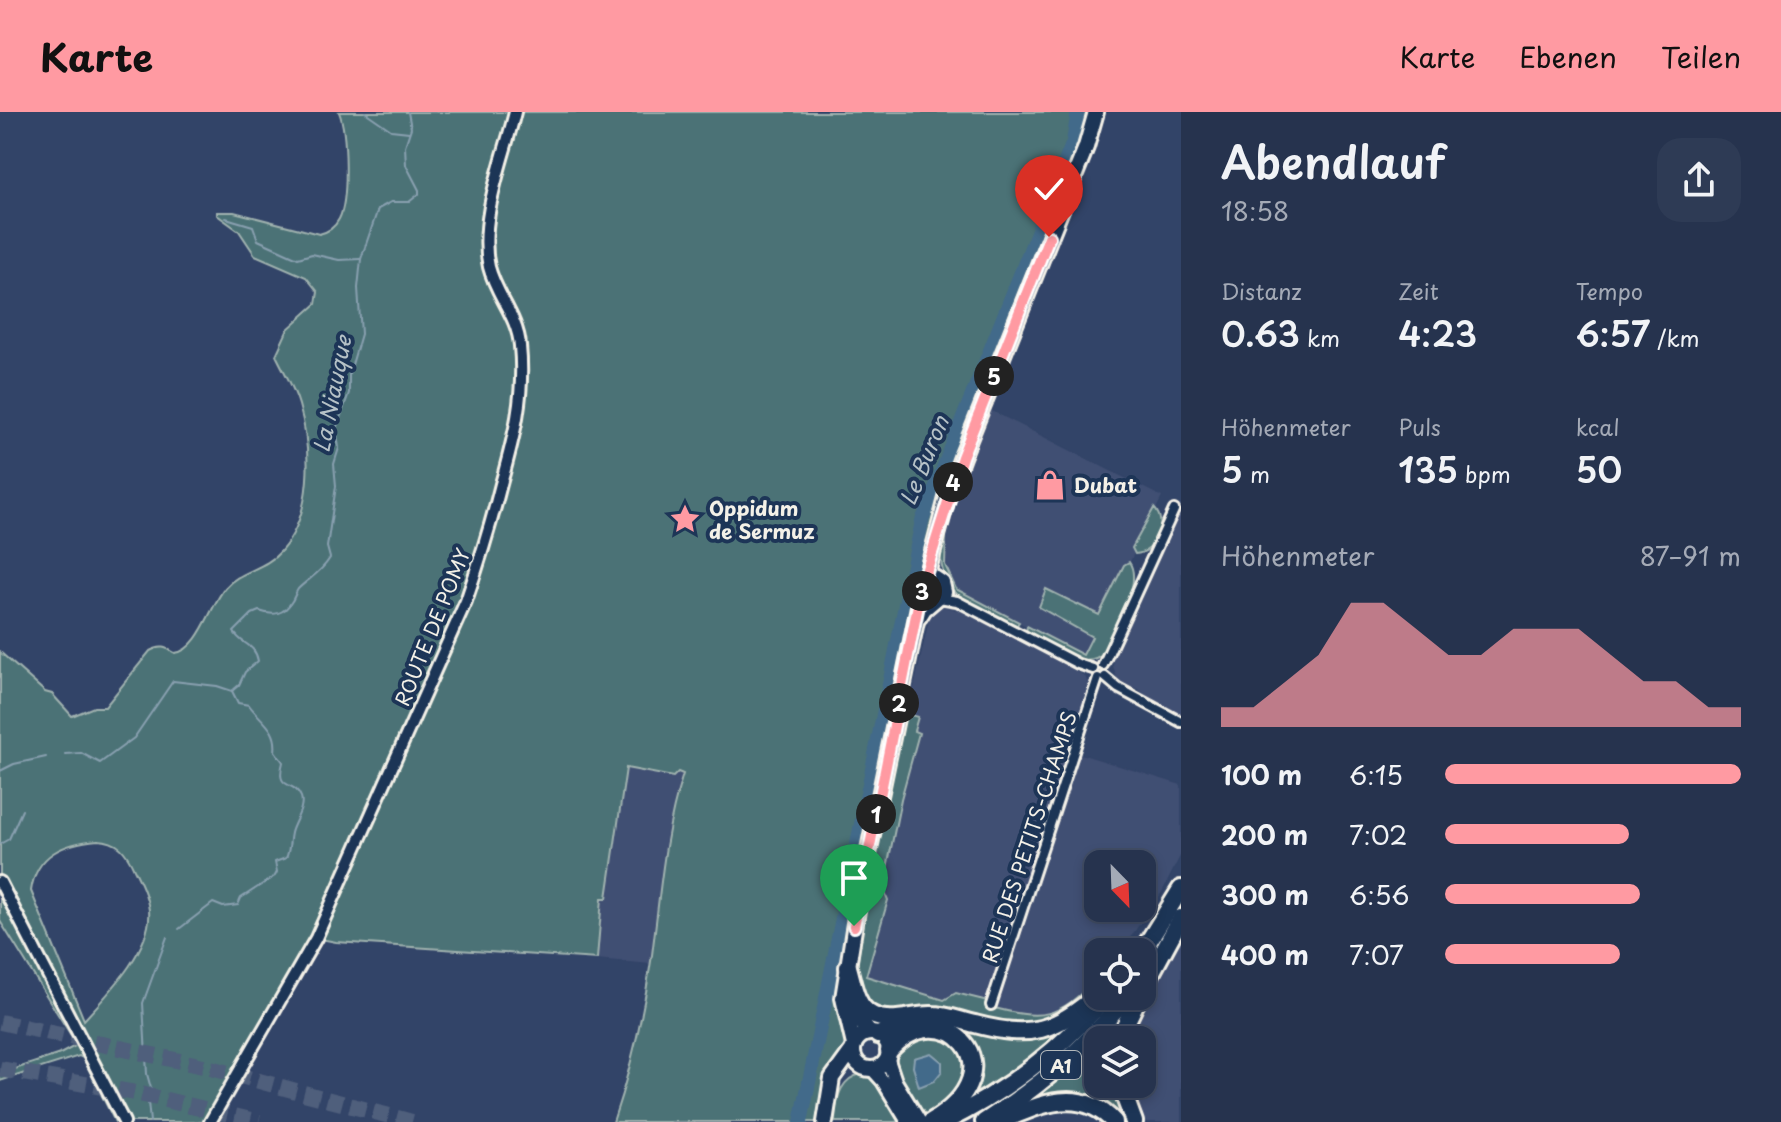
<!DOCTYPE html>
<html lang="de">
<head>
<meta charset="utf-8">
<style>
	:root { --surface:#26334e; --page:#2e3b55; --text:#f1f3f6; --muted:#a4aab6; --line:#424e66; --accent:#ff9aa2 }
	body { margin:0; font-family:"Playpen Sans",sans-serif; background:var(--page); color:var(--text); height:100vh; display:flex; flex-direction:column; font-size:30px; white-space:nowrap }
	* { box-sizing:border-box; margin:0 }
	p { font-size:26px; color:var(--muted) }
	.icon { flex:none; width:44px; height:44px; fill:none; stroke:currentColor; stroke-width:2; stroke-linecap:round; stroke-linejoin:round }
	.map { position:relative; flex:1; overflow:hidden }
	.drawer { display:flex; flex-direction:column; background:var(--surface); width:600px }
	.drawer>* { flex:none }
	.needle { width:52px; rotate:157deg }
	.buttons { position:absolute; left:1084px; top:738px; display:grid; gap:16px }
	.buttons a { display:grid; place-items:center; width:72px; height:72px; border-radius:16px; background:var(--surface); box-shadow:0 4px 12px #0003,0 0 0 2px var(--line); font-size:40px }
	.pin { position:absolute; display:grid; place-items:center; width:68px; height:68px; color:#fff; margin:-82px -34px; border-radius:50% 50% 50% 0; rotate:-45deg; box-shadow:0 0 8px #0007 }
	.pin .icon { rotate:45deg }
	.km { position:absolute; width:40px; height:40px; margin:-20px; border-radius:50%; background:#222; color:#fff; font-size:22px; line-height:40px; text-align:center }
	.round { display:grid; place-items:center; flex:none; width:84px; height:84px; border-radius:24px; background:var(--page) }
	.summary { display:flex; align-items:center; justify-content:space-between; height:136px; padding:0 40px }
	h1 { font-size:44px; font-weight:600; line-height:60px }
	.stats { display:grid; grid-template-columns:repeat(3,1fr); gap:12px; height:136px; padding:8px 40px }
	.stats div { display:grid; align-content:center }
	.stats b { font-size:34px; font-weight:600 }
	.stats small { font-size:22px; font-weight:400 }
	.stats p { font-size:22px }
	.chart { height:224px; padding:16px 40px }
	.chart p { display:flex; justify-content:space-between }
	.chart svg { width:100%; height:144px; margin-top:8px; fill:var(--accent); opacity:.7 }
	ul { padding:0 40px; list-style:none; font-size:26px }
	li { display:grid; grid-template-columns:128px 96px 1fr; align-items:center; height:60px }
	li i { height:20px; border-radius:10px; background:var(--accent) }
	header { display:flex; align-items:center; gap:48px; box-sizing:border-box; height:112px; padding:0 40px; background:var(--accent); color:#111 }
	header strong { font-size:38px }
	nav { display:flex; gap:44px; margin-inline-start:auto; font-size:28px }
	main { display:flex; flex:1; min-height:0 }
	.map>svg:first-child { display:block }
	.built { fill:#414f73; fill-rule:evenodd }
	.green { fill:#4b7276; stroke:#a0b2af; stroke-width:2; fill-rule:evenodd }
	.water { fill:#426a8a; stroke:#89a0b0; stroke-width:2 }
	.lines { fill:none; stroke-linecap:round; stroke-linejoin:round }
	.stream { stroke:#89a0b0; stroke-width:2 }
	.river { stroke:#426a8a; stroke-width:14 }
	.motorway-tunnel { stroke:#4f5e7b; stroke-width:16; stroke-dasharray:16 8; stroke-linecap:butt }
	.minor-casing { stroke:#f4f1e8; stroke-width:14 }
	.tertiary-casing { stroke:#f4f1e8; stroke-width:16 }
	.secondary-casing { stroke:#f4f1e8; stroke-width:18 }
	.primary-casing { stroke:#f4f1e8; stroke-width:20 }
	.motorway-casing { stroke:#f4f1e8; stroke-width:22 }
	.minor { stroke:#1d3557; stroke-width:8 }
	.tertiary { stroke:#1d3557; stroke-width:10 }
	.secondary { stroke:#1d3557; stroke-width:12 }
	.primary { stroke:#1d3557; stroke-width:14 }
	.motorway { stroke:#1d3557; stroke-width:16 }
	.route-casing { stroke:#fff; stroke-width:16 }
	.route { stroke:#ff9aa2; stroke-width:10 }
	.labels { text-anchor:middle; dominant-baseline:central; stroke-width:8; stroke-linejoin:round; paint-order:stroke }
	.shield { fill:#1d3557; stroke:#b4b9bc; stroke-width:2 }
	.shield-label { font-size:18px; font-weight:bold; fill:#f4f1e8 }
	.poi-label { font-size:20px; font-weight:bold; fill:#f4f1e8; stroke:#1d3557; text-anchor:start }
	.street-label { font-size:20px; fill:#f4f1e8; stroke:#1d3557 }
	.water-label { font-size:22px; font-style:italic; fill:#b6c2c7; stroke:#1d3557 }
</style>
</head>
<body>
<header>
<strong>Karte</strong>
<nav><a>Karte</a><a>Ebenen</a><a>Teilen</a></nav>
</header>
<main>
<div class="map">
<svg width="1181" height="1010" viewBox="0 0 1181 1010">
	<rect width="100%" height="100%" fill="#324468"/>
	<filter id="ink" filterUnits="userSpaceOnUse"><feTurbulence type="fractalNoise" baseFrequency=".0125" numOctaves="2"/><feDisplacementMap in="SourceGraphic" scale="16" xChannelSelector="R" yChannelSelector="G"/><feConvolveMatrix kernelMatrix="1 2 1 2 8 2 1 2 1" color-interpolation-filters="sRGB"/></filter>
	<g filter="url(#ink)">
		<g class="built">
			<path d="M988 297 1162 385 1083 544 956 477 945 453 944 431 949 411Z"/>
			<path d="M1181 397V604L1149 587 1140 578 1118 569 1113 554 1115 542Z"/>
			<path d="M942 494 962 499 1085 564 1088 572 1086 581 1096 584 1077 641 1181 673V742L1162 780 1120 840H1098V866L1069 891 1044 904 1035 905 986 894 988 889 944 888 866 864 888 788 882 776 901 687 919 622 914 619 918 605 908 602 929 508 927 507 933 498ZM1098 752H1142V796H1098Z"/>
			<path d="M625 656 673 665 678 660 684 662 671 705 651 852 597 847 602 786 607 785Z"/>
			<path d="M1181 806V1010H1134L1120 972H1142V928H1118Z"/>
		</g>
		<g class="green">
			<path d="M339 0H1096L931 422H929L923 458 916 473V484L864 743 847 934 826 976H823L817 1010H613C631 957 644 898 652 843 660 782 664 721 683 662L678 660 673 665 626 656 607 786H602L597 847 336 830 316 826 210 1010H115L83 946 79 944 0 969V962L60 942 77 933 0 809V540L45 580 52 582 72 604 94 595H105L150 539C161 533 165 535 175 541 199 539 211 492 225 476 239 459 266 457 281 439 313 403 312 337 299 293 294 275 284 260 276 243L288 217 316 192 318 180 306 165 255 143 239 119 217 103V100H234L319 122C328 120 335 115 339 107 349 88 347 20 339 0ZM98 728C118 729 126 739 134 757 140 769 147 783 149 798 153 836 108 882 84 908L31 779C36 742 64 731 98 728Z"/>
			<path d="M1154 396C1169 411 1156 441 1135 442L1132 436Z"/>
			<path d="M943 421 946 423 945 453 956 477 1019 510 1017 513 1015 514C968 490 931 484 943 421Z"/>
			<path d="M1129 450C1144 471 1114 518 1105 539 1085 563 1048 532 1026 521L1027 514 1083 543 1092 525 1039 495 1046 477 1099 503 1124 453Z"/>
			<path d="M904 601 918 605 914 619 919 621 901 687 883 776 888 788 866 864 944 888 956 881 988 889 987 894C1043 909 1055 908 1098 866V872L1060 902 1029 913 1001 910 933 893 911 896 892 903 867 895 856 862 864 805 865 775Z"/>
			<path d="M1123 901 1115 928H1098V972H1118L1131 1010H1119L1108 999 1027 992Z"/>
			<path d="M919 911 1067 914 1018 955 968 986 967 929 911 914Z"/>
			<path d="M925 923C961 925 965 941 962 974L940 995 922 1005C910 984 887 959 899 934Z"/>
			<path d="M862 962 873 965 904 1010H835C835 990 839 966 862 962Z"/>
		</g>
		<path class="water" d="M931 941 942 950V959L934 969 919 975 913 955 914 946Z"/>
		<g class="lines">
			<g class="stream">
				<path d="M365 0 391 18 409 20"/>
				<path d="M226 106 253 114 258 128 298 146 312 142 339 148 360 147"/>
				<path d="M232 579 239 573 245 560 258 549C255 531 241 533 234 520L252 502 259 499C273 504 284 503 292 489 293 488 297 478 298 477 309 466 320 462 330 446L327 435 336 374 334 352 339 336 336 317 349 281V263L361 222 358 176 361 147 378 97 391 90H409L419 82V78L406 53 405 34 411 16 408 0"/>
				<path d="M65 642 81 641 100 651 134 626 173 569 217 574 232 579 238 591 249 593C261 609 278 617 275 639L283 650C275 680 294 667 301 685 305 696 293 711 291 721 289 730 290 738 286 746L275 750 277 760 275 764 241 786 238 793 223 795 213 791 179 817"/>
				<path d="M0 659 14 652 46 645"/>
				<path d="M0 732 9 727 22 698"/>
				<path d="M150 1010 148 990 152 980 147 962 143 891 167 825"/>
			</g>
			<path class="river" d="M801 1010 922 409 1073 30 1078 0"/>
			<g class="motorway-tunnel">
				<path d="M0 910 203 954 412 1010"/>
				<path d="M0 957 136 981 259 1010"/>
			</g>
			<g class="minor-casing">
				<g id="minor">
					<path d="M939 486 957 489 1078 552 1093 557"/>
					<path d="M1103 553 1174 398"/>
					<path d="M1105 565 1118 576 1181 610"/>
					<path d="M991 893 1098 566"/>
				</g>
			</g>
			<g class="tertiary-casing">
				<g id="tertiary">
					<path d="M0 770 124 1010"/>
					<path d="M210 1010 316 826 466 489C479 451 491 412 501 372 514 325 525 284 520 234 518 205 496 183 489 155 478 108 504 46 515 0"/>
				</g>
			</g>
			<g class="secondary-casing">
				<g id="secondary">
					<path d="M887 945 895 969 920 1010"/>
					<path d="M872 957 883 969 908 1010"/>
				</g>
			</g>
			<g class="primary-casing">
				<g id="primary">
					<path d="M925 469 947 386 962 345 1086 35 1096 0"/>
					<path d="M919 505 924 497 944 480 942 471 933 465 925 469 922 478 925 485 933 488"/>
					<path d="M850 883 859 908 870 921"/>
					<circle cx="871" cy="939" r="18"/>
					<path d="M854 933 843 886 859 786 922 480"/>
					<path d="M825 1010 832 966 853 937"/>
				</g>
			</g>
			<g class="motorway-casing">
				<g id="motorway">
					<path d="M1142 840 1181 777"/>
					<path d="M848 855C853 872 855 894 872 903 891 913 913 902 933 903 947 903 961 909 975 912 1030 927 1055 920 1098 882"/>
					<path d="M1142 878 1181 806"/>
					<path d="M878 923 908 910"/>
					<path d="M1118 928 1139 884"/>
					<path d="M889 939C942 878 1022 956 931 1010"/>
					<path d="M1120 972 1134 1010"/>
					<path d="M944 1010C1003 981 1057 940 1101 891"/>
					<path d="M984 1010C1038 976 1087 934 1127 884"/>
					<path d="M999 1010C1038 993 1080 973 1114 1010"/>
				</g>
			</g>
			<use href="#minor" class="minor"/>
			<use href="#tertiary" class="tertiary"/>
			<use href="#secondary" class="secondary"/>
			<use href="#primary" class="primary"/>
			<use href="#motorway" class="motorway"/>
		</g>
	</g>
	<g class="lines" filter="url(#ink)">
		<g class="route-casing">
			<path id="route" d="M854 814 922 473 962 345 1049 125"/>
		</g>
		<use href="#route" class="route"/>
	</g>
	<defs>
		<g id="shop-bare" transform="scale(2.4)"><path d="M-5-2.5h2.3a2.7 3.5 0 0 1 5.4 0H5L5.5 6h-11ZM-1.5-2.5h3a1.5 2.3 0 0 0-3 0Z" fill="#ff9aa2" stroke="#1d3557" stroke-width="2.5" paint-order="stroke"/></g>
		<g id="sight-bare" transform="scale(2.4)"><path d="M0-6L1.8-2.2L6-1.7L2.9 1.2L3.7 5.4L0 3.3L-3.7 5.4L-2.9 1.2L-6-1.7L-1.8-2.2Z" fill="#ff9aa2" stroke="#1d3557" stroke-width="2.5" paint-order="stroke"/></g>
	</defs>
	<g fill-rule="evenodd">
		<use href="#shop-bare" x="1050" y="373"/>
		<use href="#sight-bare" x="685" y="407"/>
	</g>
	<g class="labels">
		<rect class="shield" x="1041" y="939" width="40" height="28" rx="6"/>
		<g class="shield-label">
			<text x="1061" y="953">A1</text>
		</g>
		<g class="poi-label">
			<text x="1074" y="373">Dubat</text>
			<text x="709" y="396">Oppidum<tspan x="709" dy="23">de Sermuz</tspan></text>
		</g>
		<g class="street-label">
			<text transform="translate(432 515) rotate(-68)">ROUTE DE POMY</text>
			<text transform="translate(1029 725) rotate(-72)">RUE DES PETITS-CHAMPS</text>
		</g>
		<g class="water-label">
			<text transform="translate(331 282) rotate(-79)">La Niauque</text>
			<text transform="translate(923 348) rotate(-68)">Le Buron</text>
		</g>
	</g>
</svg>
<div class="buttons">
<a><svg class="needle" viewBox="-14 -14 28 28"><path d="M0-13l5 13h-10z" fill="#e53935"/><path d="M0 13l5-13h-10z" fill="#a4aab6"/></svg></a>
<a><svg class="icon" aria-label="locate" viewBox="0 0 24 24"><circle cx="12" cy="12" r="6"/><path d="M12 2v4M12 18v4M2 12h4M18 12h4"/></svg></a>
<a><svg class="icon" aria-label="layers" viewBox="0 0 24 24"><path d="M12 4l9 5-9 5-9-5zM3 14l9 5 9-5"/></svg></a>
</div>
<div class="pin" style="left:854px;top:814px;background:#1e9e55"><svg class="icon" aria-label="arrive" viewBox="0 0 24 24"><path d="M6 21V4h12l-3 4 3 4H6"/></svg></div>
<div class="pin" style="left:1049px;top:125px;background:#d93025"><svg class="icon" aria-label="check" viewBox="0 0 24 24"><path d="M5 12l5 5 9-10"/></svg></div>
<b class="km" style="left:876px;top:702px">1</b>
<b class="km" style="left:899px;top:591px">2</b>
<b class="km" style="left:922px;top:479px">3</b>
<b class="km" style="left:953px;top:370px">4</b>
<b class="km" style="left:994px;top:264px">5</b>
</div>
<section class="drawer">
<div class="summary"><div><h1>Abendlauf</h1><p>18:58</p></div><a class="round"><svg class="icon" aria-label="share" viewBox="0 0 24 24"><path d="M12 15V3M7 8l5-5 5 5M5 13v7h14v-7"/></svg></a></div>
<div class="stats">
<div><p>Distanz</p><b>0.63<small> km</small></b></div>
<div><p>Zeit</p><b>4:23</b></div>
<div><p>Tempo</p><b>6:57<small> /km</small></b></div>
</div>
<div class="stats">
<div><p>Höhenmeter</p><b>5<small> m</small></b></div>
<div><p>Puls</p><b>135<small> bpm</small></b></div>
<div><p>kcal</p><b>50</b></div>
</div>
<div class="chart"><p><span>Höhenmeter</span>87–91 m</p>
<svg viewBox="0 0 160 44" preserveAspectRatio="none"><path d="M0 44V38L10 38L20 30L30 22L40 6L50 6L60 14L70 22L80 22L90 14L100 14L110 14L120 22L130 30L140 30L150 38L160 38V44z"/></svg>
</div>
<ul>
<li><b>100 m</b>6:15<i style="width:100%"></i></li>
<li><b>200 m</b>7:02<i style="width:62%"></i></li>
<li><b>300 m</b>6:56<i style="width:66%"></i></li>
<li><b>400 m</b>7:07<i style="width:59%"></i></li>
</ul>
</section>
</main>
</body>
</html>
